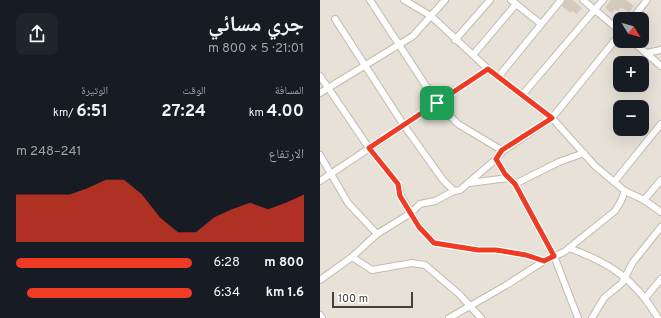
<!DOCTYPE html>
<html lang="ar">
<head>
<meta charset="utf-8">
<style>
	:root { --surface:#171b24; --page:#20242c; --text:#f1f3f6; --muted:#9ea1a6; --accent:#ef3b24 }
	body { margin:0; font-family:Overpass,"Noto Naskh Arabic",sans-serif; background:var(--page); color:var(--text); direction:rtl; height:100vh; display:flex; flex-direction:column; font-size:15px; white-space:nowrap }
	* { box-sizing:border-box; margin:0 }
	p { font-size:13px; color:var(--muted) }
	.icon { flex:none; width:22px; height:22px; fill:none; stroke:currentColor; stroke-width:2; stroke-linecap:round; stroke-linejoin:round }
	.map { position:relative; flex:1; overflow:hidden; direction:ltr }
	.side { display:flex; flex-direction:column; background:var(--surface); width:320px }
	.side>* { flex:none }
	.needle { width:26px; rotate:127deg }
	.tools { position:absolute; left:293px; top:12px; display:grid; gap:8px }
	.tools a { display:grid; place-items:center; width:36px; height:36px; border-radius:8px; background:var(--surface); box-shadow:0 4px 16px #0002; font-size:20px }
	.scale { position:absolute; left:12px; bottom:10px; width:81px; box-sizing:border-box; padding-left:4px; border:2px solid #464037; border-top:0; font-size:11px; line-height:14px; white-space:nowrap; color:#464037; -webkit-text-stroke:3px #fff; paint-order:stroke }
	.pin { position:absolute; display:grid; place-items:center; width:34px; height:34px; color:#fff; margin:-17px; border-radius:8px; box-shadow:0 2px 6px #0006 }
	.round { display:grid; place-items:center; flex:none; width:42px; height:42px; border-radius:8px; background:var(--page) }
	.summary { display:flex; align-items:center; justify-content:space-between; height:68px; padding:0 16px }
	h1 { font-size:22px; font-weight:700; line-height:30px }
	.metrics { display:grid; grid-template-columns:repeat(3,1fr); gap:6px; height:68px; padding:4px 16px }
	.metrics div { display:grid; align-content:center }
	.metrics b { font-size:17px; font-weight:700 }
	.metrics small { font-size:11px; font-weight:400 }
	.metrics p { font-size:11px }
	.chart { height:112px; padding:8px 16px }
	.chart p { display:flex; justify-content:space-between }
	.chart svg { width:100%; height:72px; margin-top:4px; fill:var(--accent); opacity:.7 }
	ul { padding:0 16px; list-style:none; font-size:13px }
	li { display:grid; grid-template-columns:64px 48px 1fr; align-items:center; height:30px }
	li i { height:10px; border-radius:5px; background:var(--accent) }
	main { display:flex; flex:1; min-height:0 }
	.map>svg:first-child { display:block }
	.residential { fill:#e7e1d7; fill-rule:evenodd }
	.building { fill:#d4cbbe }
	.lines { fill:none; stroke-linecap:round; stroke-linejoin:round }
	.street-casing { stroke:#c1baae; stroke-width:8 }
	.street { stroke:#fff; stroke-width:6 }
	.route-casing { stroke:#fff; stroke-width:8 }
	.route { stroke:#ef3b24; stroke-width:5 }
</style>
</head>
<body>
<main>
<div class="map">
<svg width="341" height="318" viewBox="0 0 341 318">
	<rect width="100%" height="100%" fill="#f3f0e8"/>
	<path class="residential" d="M0 0H341V318H0ZM300 19H322V41H300ZM300 63H322V85H300ZM300 107H322V129H300Z"/>
	<g class="building">
		<path d="M245 0H253L262 8 257 14 252 11 250 13 242 6Z"/>
		<path d="M291 0H306L314 6 309 12 301 7 298 11 295 9 292 13 285 8Z"/>
	</g>
	<g class="lines">
		<g class="street-casing">
			<g id="street">
				<path d="M50 0 117 103 138 124 183 151"/>
				<path d="M84 0 111 16 168 69"/>
				<path d="M191 0 221 24"/>
				<path d="M263 0 300 31"/>
				<path d="M15 19 83 124 123 180 134 191 140 190 176 159"/>
				<path d="M312 19 327 0"/>
				<path d="M135 40 170 0"/>
				<path d="M312 41 341 66"/>
				<path d="M326 53 341 50"/>
				<path d="M153 55 196 4"/>
				<path d="M0 76 49 148 78 184 81 196 99 227 114 243 158 250H176L206 255 224 261"/>
				<path d="M179 76 241 0"/>
				<path d="M0 93 93 36 125 0"/>
				<path d="M203 94 283 0"/>
				<path d="M0 155 28 203 57 234"/>
				<path d="M0 181 168 69 232 118 275 166 305 191 301 201 295 211 244 252 224 261 185 286 129 318"/>
				<path d="M294 182 341 124"/>
				<path d="M149 183 188 178"/>
				<path d="M195 184 239 162 264 153"/>
				<path d="M305 191 324 200 341 212"/>
				<path d="M324 200 341 180"/>
				<path d="M249 248C290 263 315 279 338 318"/>
				<path d="M32 257 52 270 92 263 105 265 139 294 161 318"/>
				<path d="M0 280 32 257 57 234 91 213 100 204 115 201 134 191"/>
				<path d="M326 297 341 279"/>
				<path d="M0 315 2 318"/>
				<path d="M258 318 234 256 195 184 185 174 176 159 183 151 232 118 300 34"/>
				<path d="M272 318 284 298 302 283 313 262 341 227"/>
			</g>
		</g>
		<use href="#street" class="street"/>
	</g>
	<g class="lines">
		<g class="route-casing">
			<path id="route" d="M168 69 232 118 182 150 176 159 185 174 195 184 234 256 224 261 206 255 176 250H158L114 243 99 227 80 196 78 184 49 148Z"/>
		</g>
		<use href="#route" class="route"/>
	</g>
</svg>
<div class="tools">
<a><svg class="needle" viewBox="-14 -14 28 28"><path d="M0-13l5 13h-10z" fill="#e53935"/><path d="M0 13l5-13h-10z" fill="#9ea1a6"/></svg></a>
<a>+</a>
<a>−</a>
</div>
<div class="scale">100 m</div>
<div class="pin" style="left:117px;top:103px;background:#1e9e55"><svg class="icon" aria-label="arrive" viewBox="0 0 24 24"><path d="M6 21V4h12l-3 4 3 4H6"/></svg></div>
</div>
<section class="side">
<div class="summary"><div><h1>جري مسائي</h1><p>21:01 · 5 × 800 m</p></div><a class="round"><svg class="icon" aria-label="share" viewBox="0 0 24 24"><path d="M12 15V3M7 8l5-5 5 5M5 13v7h14v-7"/></svg></a></div>
<div class="metrics">
<div><p>المسافة</p><b>4.00<small> km</small></b></div>
<div><p>الوقت</p><b>27:24</b></div>
<div><p>الوتيرة</p><b>6:51<small> /km</small></b></div>
</div>
<div class="chart"><p><span>الارتفاع</span>241–248 m</p>
<svg viewBox="0 0 160 44" preserveAspectRatio="none"><path d="M0 44V15L10 15L20 15L30 15L40 11L50 6L60 6L70 15L80 29L90 38L100 38L110 29L120 24L130 20L140 24L150 20L160 15V44z"/></svg>
</div>
<ul>
<li><b>800 m</b>6:28<i style="width:100%"></i></li>
<li><b>1.6 km</b>6:34<i style="width:94%"></i></li>
</ul>
</section>
</main>
</body>
</html>
